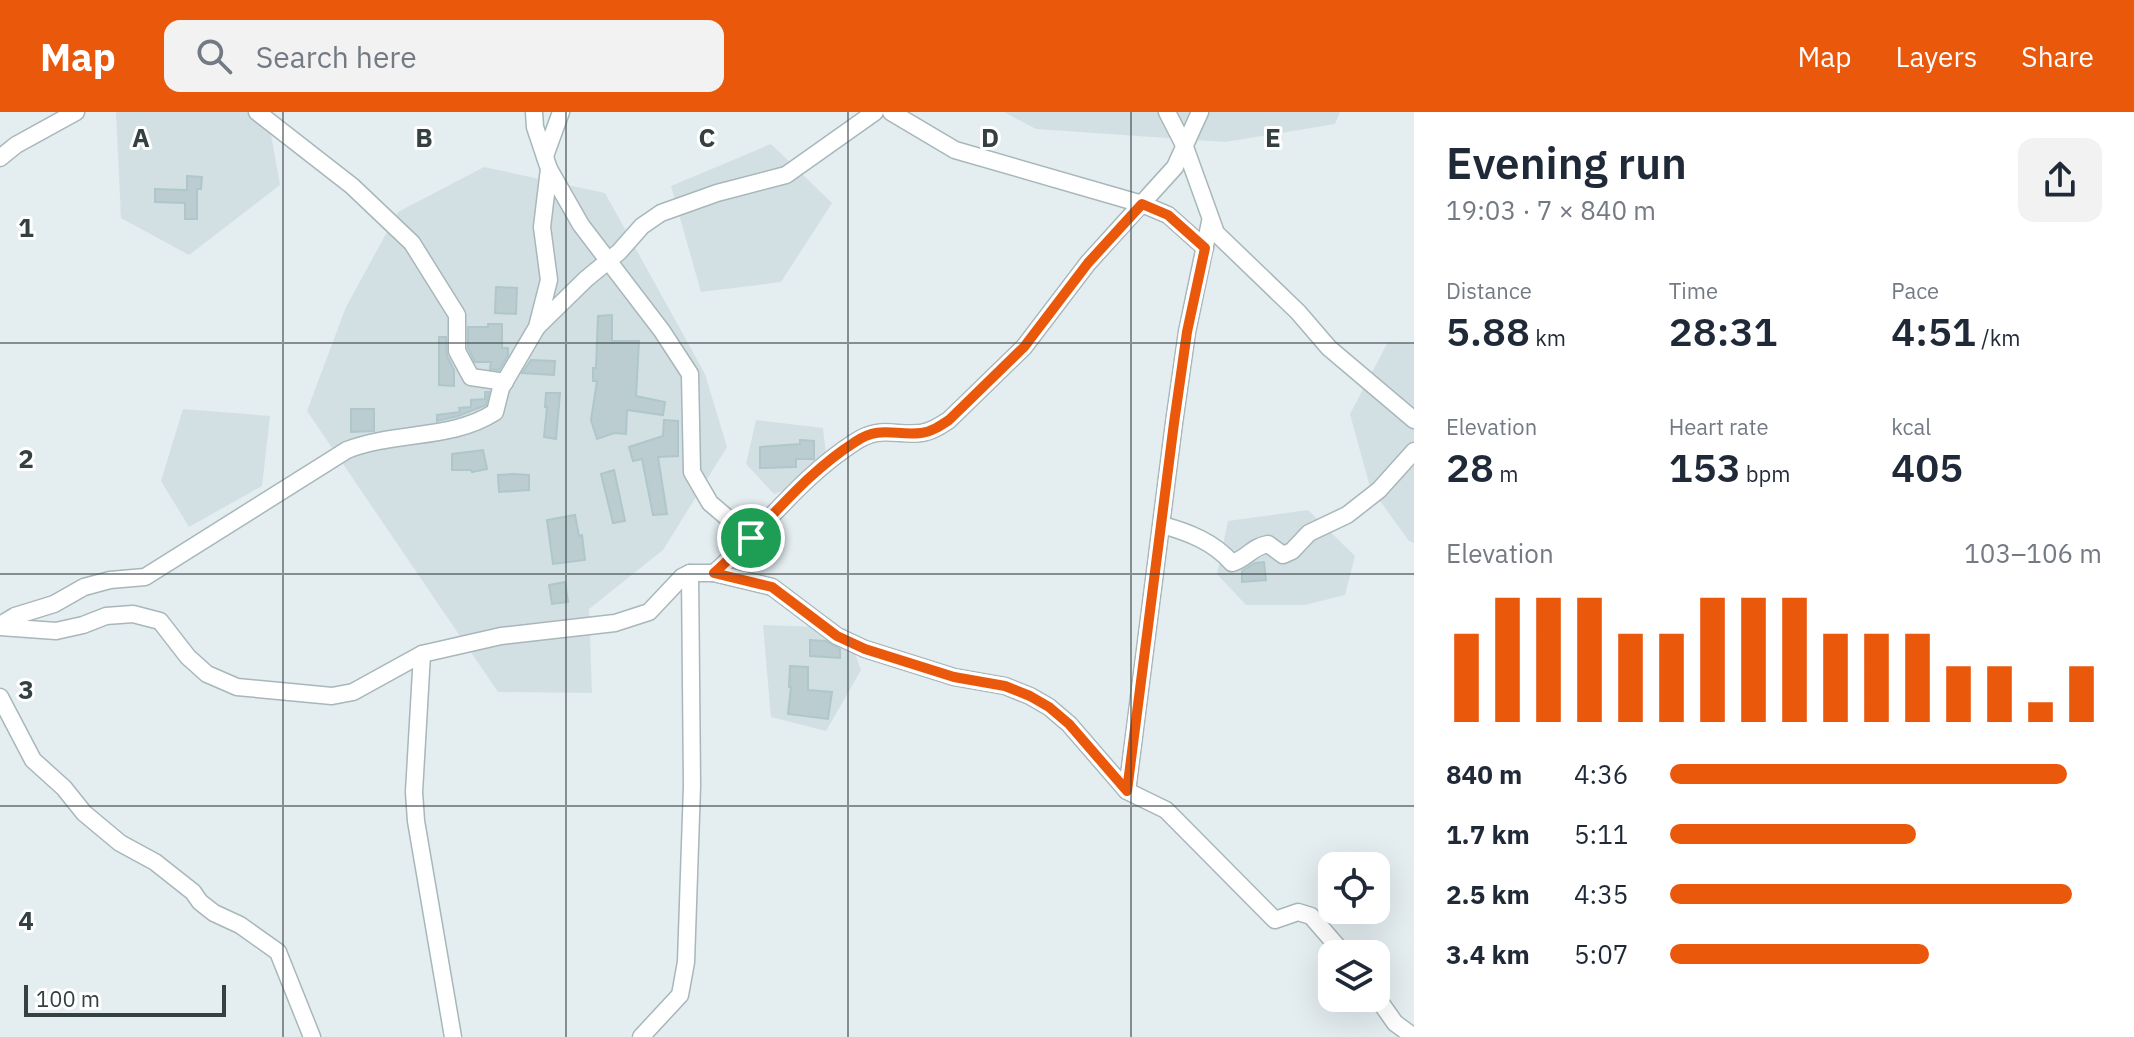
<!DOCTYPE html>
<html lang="en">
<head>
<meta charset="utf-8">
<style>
	:root { --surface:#fff; --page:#f2f2f3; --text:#1f2937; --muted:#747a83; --accent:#ea580c }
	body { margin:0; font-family:"IBM Plex Sans",sans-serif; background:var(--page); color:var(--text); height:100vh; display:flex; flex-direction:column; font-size:30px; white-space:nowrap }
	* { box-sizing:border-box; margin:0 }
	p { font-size:26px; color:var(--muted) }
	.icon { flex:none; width:44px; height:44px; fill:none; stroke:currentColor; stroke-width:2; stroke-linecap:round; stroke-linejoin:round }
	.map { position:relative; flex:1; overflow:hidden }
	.panel { display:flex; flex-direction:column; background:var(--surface); width:720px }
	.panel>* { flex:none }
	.buttons { position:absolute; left:1318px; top:740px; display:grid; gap:16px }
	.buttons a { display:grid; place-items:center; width:72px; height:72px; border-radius:16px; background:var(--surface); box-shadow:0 8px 32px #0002; font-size:40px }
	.scale { position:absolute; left:24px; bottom:20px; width:202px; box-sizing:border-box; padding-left:8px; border:4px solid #354041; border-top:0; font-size:22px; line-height:28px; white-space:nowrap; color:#354041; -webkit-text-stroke:6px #fff; paint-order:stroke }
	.pin { position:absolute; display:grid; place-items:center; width:68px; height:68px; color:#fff; margin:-34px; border:4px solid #fff; border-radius:50%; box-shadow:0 2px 8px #0007 }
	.round { display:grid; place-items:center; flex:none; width:84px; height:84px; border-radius:16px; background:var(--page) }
	.headline { display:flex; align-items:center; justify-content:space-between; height:136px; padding:0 32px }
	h1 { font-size:44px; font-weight:600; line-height:60px }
	.figures { display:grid; grid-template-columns:repeat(3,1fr); gap:12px; height:136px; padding:8px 32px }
	.figures div { display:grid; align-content:center }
	.figures b { font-size:40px; font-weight:600 }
	.figures small { font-size:22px; font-weight:400 }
	.figures p { font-size:22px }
	.chart { height:224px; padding:16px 32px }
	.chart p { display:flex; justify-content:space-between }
	.chart svg { width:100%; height:144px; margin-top:8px; stroke:var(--accent); stroke-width:6 }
	ul { padding:0 32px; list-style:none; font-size:26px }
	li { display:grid; grid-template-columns:128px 96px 1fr; align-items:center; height:60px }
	li i { height:20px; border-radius:10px; background:var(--accent) }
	header { display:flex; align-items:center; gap:48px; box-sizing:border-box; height:112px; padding:0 40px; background:var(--accent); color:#fff }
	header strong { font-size:38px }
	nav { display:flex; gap:44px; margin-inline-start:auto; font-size:28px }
	.search { width:560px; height:72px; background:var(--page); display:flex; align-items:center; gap:20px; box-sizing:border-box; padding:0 28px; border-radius:16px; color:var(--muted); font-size:30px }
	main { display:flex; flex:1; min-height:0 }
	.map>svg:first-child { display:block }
	.residential { fill:#d3e0e3 }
	.building { fill:#bbcdd0; stroke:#afc7ca; stroke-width:2 }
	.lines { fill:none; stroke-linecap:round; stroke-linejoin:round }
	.minor-casing { stroke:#a8b7ba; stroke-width:19 }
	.minor { stroke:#fff; stroke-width:16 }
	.route-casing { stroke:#fff; stroke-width:16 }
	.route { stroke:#ea580c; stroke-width:10 }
	.grid { fill:none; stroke:#354041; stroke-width:2; stroke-opacity:0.55 }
	.grid-label { font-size:26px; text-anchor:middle; font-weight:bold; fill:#354041; stroke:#fff; stroke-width:6; stroke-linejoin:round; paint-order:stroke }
</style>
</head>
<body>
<header>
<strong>Map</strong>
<div class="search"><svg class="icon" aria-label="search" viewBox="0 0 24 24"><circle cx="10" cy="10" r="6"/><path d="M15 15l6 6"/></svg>Search here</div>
<nav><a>Map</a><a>Layers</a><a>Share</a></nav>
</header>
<main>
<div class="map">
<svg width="1414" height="925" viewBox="0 0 1414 925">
	<rect width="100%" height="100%" fill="#e4edf0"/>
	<g class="residential">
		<path d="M116 0H267L280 73 189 143 121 106Z"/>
		<path d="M1004 0H1340L1335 12 1225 30 1036 17Z"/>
		<path d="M771 32 832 91 781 170 701 180 671 74Z"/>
		<path d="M484 55 605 81 705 262 727 335 663 438 589 497 592 581 498 580 307 299 346 195 398 100Z"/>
		<path d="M1388 230 1414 232V431L1409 429 1370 375 1350 302Z"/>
		<path d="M183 297 270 304 262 374 189 415 161 369Z"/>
		<path d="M756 308 823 316 828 361 774 382 746 352Z"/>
		<path d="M1308 398 1355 444 1345 483 1305 493H1246L1217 462 1228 409Z"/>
		<path d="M763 513 846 516 861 558 826 619 771 605Z"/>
	</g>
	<g class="building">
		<path d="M187 64 202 65 201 77H197V107H185V91L155 90V77L187 78Z"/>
		<path d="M496 175 517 176 516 202 495 201Z"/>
		<path d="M612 203V229H639L636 284 665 290 663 303 627 298 626 322 614 321 597 327 591 308 597 269H593V256H596L598 204Z"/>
		<path d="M488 212H502V236H508V243L499 258 490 257 491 250H475L468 236V215H488Z"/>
		<path d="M439 225H446L447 244 454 258V274L439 273Z"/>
		<path d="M531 248 555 249 554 263 522 261Z"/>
		<path d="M485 280H489L486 293 458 304 437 309V303L460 300 459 296 471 295V288L485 287Z"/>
		<path d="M546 281H560L556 327 544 325 547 295H545Z"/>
		<path d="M351 297H374V319L351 320Z"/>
		<path d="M664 308 678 309V344L658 345 667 402 653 403 642 347 633 349 629 335 663 324Z"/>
		<path d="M800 328 814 329V347H796V355L760 356V335L800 332Z"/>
		<path d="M483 338 487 357 472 360 471 358H452V342Z"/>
		<path d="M614 358 625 409 613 411 601 362Z"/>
		<path d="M513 362 529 363V378L499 380 498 363Z"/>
		<path d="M575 403 579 424 582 423 585 448 553 452 547 408Z"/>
		<path d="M1264 450 1266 468 1242 470V459L1255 451Z"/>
		<path d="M565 470 568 490 552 492 549 473Z"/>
		<path d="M810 528 826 529 840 537V546L810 544Z"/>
		<path d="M790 554 808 555V578L832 580 828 607 788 602 791 575H789Z"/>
	</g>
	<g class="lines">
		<g class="minor-casing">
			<g id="minor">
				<path d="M257 0 352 74 412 131 457 203V239L471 265 505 270"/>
				<path d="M891 0 955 38 1142 92 1168 103 1205 136"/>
				<path d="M1167 0 1185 35 1216 121 1298 200 1329 236 1414 308"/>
				<path d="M545 44 561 0"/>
				<path d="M0 46 16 33 76 0"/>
				<path d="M549 57 581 113 662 219 690 262 692 360 710 391 751 426"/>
				<path d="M538 214 586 167 619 140 642 114 661 101 717 81 786 63 875 0"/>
				<path d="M1162 413C1188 420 1214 430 1232 451 1248 446 1251 435 1268 432L1283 443 1292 439 1309 421 1347 403 1379 378 1414 339"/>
				<path d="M714 461C763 418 800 365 855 330 880 313 895 324 921 321 931 320 940 314 949 308L1024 235 1088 151 1175 55 1200 0"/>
				<path d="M0 513 15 504 54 492 84 475 110 468 145 465 347 338C396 319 452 328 495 300L501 276 537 215 549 168 542 115 549 57 535 15 534 0"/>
				<path d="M0 515 56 519 83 513 106 504 133 502 160 509 188 545 207 562 237 575 332 584 353 580 422 542 501 524 615 511 649 500 682 465 690 461H714L772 475 837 524 865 537 954 565 1005 574 1030 584 1049 595 1069 612 1127 679 1166 698 1275 808 1298 800 1311 804 1344 842"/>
				<path d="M422 542 414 680 416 709 453 925"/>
				<path d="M0 585 33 648 64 676 84 701 120 731 155 750 193 780 200 790 214 801 240 813 278 840 312 925"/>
				<path d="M1127 679 1174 311 1187 220 1210 110"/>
				<path d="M1376 884 1395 911 1414 925"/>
				<path d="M641 925 680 883 686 850 692 674 690 461"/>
			</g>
		</g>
		<use href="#minor" class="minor"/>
	</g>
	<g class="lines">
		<g class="route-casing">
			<path id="route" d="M1142 92 1168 103 1205 136 1187 220 1174 311 1127 679 1069 612 1049 595 1030 584 1005 574 954 565 865 537 837 524 772 475 714 461C763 418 800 365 855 330 880 313 895 324 921 321 931 320 940 314 949 308L1024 235 1088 151Z"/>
		</g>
		<use href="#route" class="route"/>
	</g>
	<path class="grid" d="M283 0V925M566 0V925M848 0V925M1131 0V925M0 231H1414M0 462H1414M0 694H1414"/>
	<g class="grid-label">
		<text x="141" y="35">A</text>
		<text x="424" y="35">B</text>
		<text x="707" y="35">C</text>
		<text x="990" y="35">D</text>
		<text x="1273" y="35">E</text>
		<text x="26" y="125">1</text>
		<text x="26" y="356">2</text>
		<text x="26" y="587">3</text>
		<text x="26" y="818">4</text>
	</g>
</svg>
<div class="buttons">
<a><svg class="icon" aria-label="locate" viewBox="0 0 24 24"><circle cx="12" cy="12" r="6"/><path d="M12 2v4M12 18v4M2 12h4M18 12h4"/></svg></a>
<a><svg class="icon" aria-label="layers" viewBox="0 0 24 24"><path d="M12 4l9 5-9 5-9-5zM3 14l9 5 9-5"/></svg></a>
</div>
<div class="scale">100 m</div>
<div class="pin" style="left:751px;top:426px;background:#1e9e55"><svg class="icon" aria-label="arrive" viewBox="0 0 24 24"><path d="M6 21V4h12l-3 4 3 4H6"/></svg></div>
</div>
<section class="panel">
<div class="headline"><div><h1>Evening run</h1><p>19:03 · 7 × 840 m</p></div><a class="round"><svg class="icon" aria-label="share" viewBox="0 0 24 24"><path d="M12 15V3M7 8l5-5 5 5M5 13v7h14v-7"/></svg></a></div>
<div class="figures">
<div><p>Distance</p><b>5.88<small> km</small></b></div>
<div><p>Time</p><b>28:31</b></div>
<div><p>Pace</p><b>4:51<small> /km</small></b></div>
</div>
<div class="figures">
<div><p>Elevation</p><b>28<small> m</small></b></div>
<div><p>Heart rate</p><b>153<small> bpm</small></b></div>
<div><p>kcal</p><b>405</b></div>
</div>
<div class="chart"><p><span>Elevation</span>103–106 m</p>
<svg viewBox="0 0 160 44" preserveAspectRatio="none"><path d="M5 44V17M15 44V6M25 44V6M35 44V6M45 44V17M55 44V17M65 44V6M75 44V6M85 44V6M95 44V17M105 44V17M115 44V17M125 44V27M135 44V27M145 44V38M155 44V27"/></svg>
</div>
<ul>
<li><b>840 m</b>4:36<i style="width:92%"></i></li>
<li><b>1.7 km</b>5:11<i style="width:57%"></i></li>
<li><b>2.5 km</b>4:35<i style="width:93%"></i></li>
<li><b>3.4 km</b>5:07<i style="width:60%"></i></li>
</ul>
</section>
</main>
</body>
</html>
